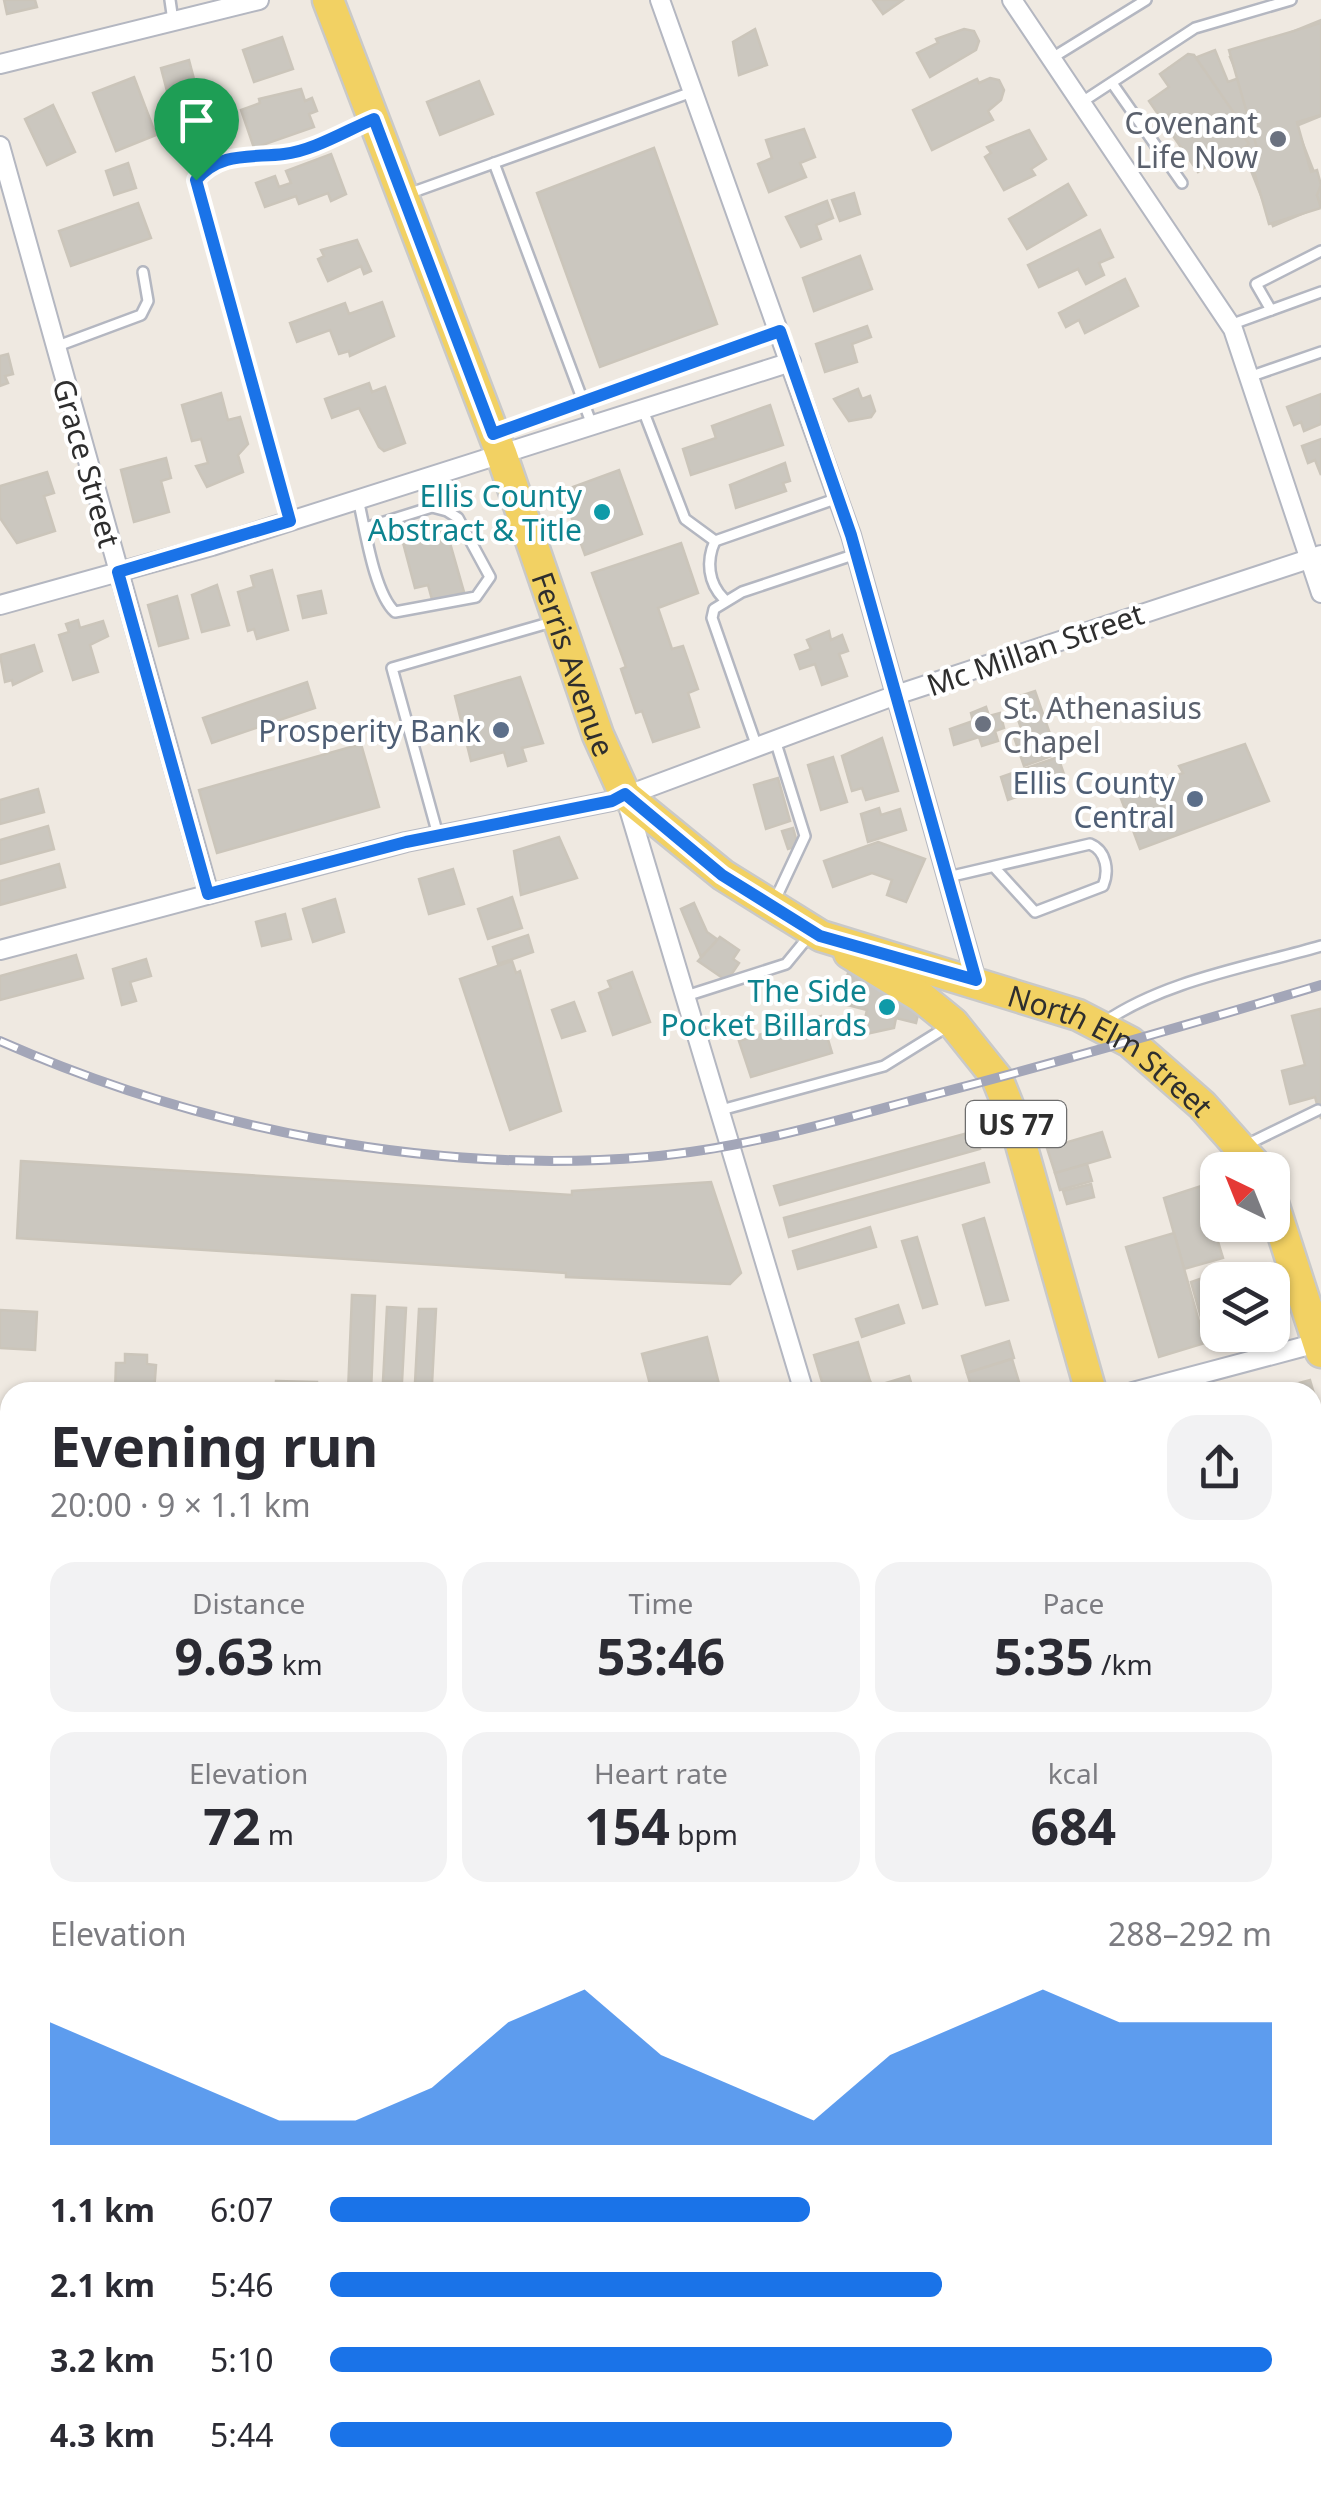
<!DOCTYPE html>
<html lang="en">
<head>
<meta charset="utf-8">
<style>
	:root { --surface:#fff; --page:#f2f2f3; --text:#2b2b33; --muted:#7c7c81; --accent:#1a73e8 }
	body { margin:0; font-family:"Noto Sans",sans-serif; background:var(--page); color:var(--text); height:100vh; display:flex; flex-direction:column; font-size:38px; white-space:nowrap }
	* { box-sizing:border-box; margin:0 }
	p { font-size:32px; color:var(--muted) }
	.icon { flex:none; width:55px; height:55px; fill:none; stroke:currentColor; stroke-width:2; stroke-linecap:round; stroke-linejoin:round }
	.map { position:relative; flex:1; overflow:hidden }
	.panel { position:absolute; left:0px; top:1382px; width:1322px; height:1112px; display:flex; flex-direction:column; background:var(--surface); border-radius:30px 30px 0 0; box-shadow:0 2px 8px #0004 }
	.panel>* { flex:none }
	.needle { width:65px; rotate:317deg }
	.controls { position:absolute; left:1200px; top:1152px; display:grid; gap:20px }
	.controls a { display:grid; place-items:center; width:90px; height:90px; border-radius:20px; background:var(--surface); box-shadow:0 2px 8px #0004; font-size:50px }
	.pin { position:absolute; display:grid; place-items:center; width:85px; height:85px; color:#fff; margin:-102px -42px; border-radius:50% 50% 50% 0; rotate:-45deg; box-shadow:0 0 10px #0007 }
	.pin .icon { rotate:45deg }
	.round { display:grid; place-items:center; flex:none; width:105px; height:105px; border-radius:30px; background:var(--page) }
	.head { display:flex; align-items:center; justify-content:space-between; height:170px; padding:0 50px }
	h1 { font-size:55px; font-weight:700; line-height:75px }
	.metrics { display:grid; grid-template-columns:repeat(3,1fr); gap:15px; height:170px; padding:10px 50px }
	.metrics div { display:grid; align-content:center; border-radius:25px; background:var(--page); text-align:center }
	.metrics b { font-size:50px; font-weight:700 }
	.metrics small { font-size:28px; font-weight:400 }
	.metrics p { font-size:28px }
	.chart { height:280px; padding:20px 50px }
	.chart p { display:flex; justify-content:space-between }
	.chart svg { width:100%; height:180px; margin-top:10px; fill:var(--accent); opacity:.7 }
	ul { padding:0 50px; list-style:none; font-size:32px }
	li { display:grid; grid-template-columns:160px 120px 1fr; align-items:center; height:75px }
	li i { height:25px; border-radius:12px; background:var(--accent) }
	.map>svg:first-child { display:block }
	.building { fill:#cbc7bf; stroke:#cbc5ba; stroke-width:2.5 }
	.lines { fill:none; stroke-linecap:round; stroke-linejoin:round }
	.lane-casing { stroke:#b4b7c1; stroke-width:14 }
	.street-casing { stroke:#b4b7c1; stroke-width:22 }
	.primary-casing { stroke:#c9c9c9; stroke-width:35 }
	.lane { stroke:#fff; stroke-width:9 }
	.street { stroke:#fff; stroke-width:18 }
	.primary { stroke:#f2d163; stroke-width:30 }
	.rail-casing { stroke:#a3a6b8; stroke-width:10 }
	.rail { stroke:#fff; stroke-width:6; stroke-dasharray:19; stroke-linecap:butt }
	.route-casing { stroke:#fff; stroke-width:20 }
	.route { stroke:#1a73e8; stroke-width:12 }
	.worship-dot { fill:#6b7280; stroke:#fff; stroke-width:4 }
	.culture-dot { fill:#0f9aa8; stroke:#fff; stroke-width:4 }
	.service-dot { fill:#5c6f8a; stroke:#fff; stroke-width:4 }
	.labels { text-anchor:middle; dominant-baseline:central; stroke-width:8; stroke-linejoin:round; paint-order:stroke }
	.shield { fill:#fff; stroke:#6d6d6d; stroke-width:2.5 }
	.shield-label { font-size:28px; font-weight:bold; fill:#2e2e2e }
	.worship-label { font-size:30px; fill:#5b616d; stroke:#fff; text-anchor:end }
	.street-label { font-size:30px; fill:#2e2e2e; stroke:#fff }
	.culture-label { font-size:30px; fill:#0d838f; stroke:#fff; text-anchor:end }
	.service-label { font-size:30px; fill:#4e5e75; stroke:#fff; text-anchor:end }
</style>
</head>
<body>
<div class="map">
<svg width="1321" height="2493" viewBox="0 0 1321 2493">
	<rect width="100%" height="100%" fill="#efe9e1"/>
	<g class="building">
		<path d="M4 0H35L37 7 7 14Z"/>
		<path d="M873 0H903L883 14Z"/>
		<path d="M1321 20V116L1296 126 1321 190V206L1273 226 1244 153 1208 167 1169 68 1215 50 1228 82 1239 78 1230 57Z"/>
		<path d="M1321 23V115L1297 122 1311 172 1317 170 1321 185 1317 195 1321 208 1269 224 1250 157 1259 155 1229 50Z"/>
		<path d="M755 29 767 65 739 75 733 42Z"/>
		<path d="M964 29 974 31 979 41 976 50 930 77 917 53 938 43 936 39Z"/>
		<path d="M282 37 293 69 254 82 243 50Z"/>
		<path d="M1188 54 1194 55 1238 119 1234 122 1249 144 1219 165 1216 160 1198 172 1149 101 1169 87 1160 74Z"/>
		<path d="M189 60 206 125 178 133 161 68Z"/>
		<path d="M134 77 156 135 116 151 93 93Z"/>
		<path d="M990 78 999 80 1004 90 1001 100 988 111 993 120 932 150 913 110 977 79 979 83Z"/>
		<path d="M479 81 493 114 440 135 427 102Z"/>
		<path d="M301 89 305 101 312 98 317 111 309 114 314 127 254 148 241 110 260 103 259 99Z"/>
		<path d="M53 105 75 152 47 165 25 119Z"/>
		<path d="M804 129 815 157 800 163 806 177 769 192 758 164 772 158 766 140Z"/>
		<path d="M1029 130 1046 159 1031 169 1035 175 1004 190 985 157 991 153 987 147Z"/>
		<path d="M654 148 717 324 600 367 537 193Z"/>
		<path d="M331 154 346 194 331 201 328 193 299 204 296 196 265 207 256 183 275 176 279 187 291 183 286 171Z"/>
		<path d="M128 163 136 188 114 195 106 171Z"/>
		<path d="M1068 184 1086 215 1027 249 1009 219Z"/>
		<path d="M854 193 860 214 840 221 832 200Z"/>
		<path d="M827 201 833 218 816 225 821 239 801 247 786 217Z"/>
		<path d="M138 203 151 238 71 266 59 231Z"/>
		<path d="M1100 230 1113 257 1099 263 1104 275 1086 284 1078 269 1039 287 1028 265Z"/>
		<path d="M357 240 371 271 364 274 361 266 328 281 318 259 324 256 321 250Z"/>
		<path d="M860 256 872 289 814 311 803 278Z"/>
		<path d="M1125 279 1138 306 1085 333 1079 320 1066 327 1059 313Z"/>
		<path d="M382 302 394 336 350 356 349 351 339 354 330 330 297 342 290 323 345 303 349 314Z"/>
		<path d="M867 326 871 337 852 344 857 362 825 372 816 344Z"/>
		<path d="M8 354 13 374 5 376 8 383 0 386V356Z"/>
		<path d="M369 383 372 392 385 387 405 443 384 451 379 447 359 408 332 418 325 399Z"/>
		<path d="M858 389 862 399 870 396 875 411 871 417 849 421 834 399Z"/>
		<path d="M221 393 228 420 240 417 248 444 238 455 243 472 207 487 196 466 208 463 201 439 192 441 182 405Z"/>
		<path d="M1321 394V424L1304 431 1301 422 1294 425 1287 407Z"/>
		<path d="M770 405 783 445 691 475 683 449 716 438 712 426Z"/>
		<path d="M1321 439V475L1315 460 1308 463 1302 446Z"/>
		<path d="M166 458 171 478 161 481 169 512 134 522 121 470Z"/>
		<path d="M785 463 790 481 783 483 786 491 736 508 730 485Z"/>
		<path d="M619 470 642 534 585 555 562 491Z"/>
		<path d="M47 472 54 493 44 496 55 531 17 543 0 518V486Z"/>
		<path d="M444 522 464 592 433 603 428 585 415 588 401 535Z"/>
		<path d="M681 543 698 593 658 608 672 649 683 646 698 689 688 693 699 727 653 742 642 711 636 713 621 669 626 667 592 573Z"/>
		<path d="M272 570 288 630 257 639 254 629 248 631 238 592 254 587 251 576Z"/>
		<path d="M217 585 229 625 202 632 192 595Z"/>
		<path d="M321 591 326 613 303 618 298 596Z"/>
		<path d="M177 596 188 638 159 646 148 605Z"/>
		<path d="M78 620 80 628 103 621 108 636 90 645 98 672 73 680 59 635 69 632 66 624Z"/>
		<path d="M829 631 831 640 842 635 848 651 839 654 847 676 822 685 815 664 800 669 795 655 811 649 807 640Z"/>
		<path d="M34 645 42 671 13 685 12 680 5 682 0 655Z"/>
		<path d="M520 677 543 743 522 748 526 761 508 766 504 752 471 761 455 696Z"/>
		<path d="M307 682 315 708 212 743 203 718Z"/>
		<path d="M1035 691 1057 754 1024 766 1014 737 1023 734 1011 699Z"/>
		<path d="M986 707 989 716 1000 713 1004 728 995 731 998 741 982 746 979 737 954 745 950 729 973 721 971 713Z"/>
		<path d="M882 738 898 791 866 800 862 788 852 791 842 756Z"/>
		<path d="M361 744 379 807 217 853 199 790Z"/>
		<path d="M1245 744 1269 801 1140 849 1120 796 1183 773 1179 766Z"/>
		<path d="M833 757 847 802 821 810 808 765Z"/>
		<path d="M1058 757 1066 780 1008 800 1001 777Z"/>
		<path d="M778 778 790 821 766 829 754 785Z"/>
		<path d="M38 789 44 812 0 824V800Z"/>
		<path d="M879 808 881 815 900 809 906 830 868 842 861 814Z"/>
		<path d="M48 826 54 849 0 864V840Z"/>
		<path d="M793 828 798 846 788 849 782 831Z"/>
		<path d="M559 837 577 878 521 895 514 851Z"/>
		<path d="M878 842 925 859 906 902 887 895 892 880 872 873 833 887 824 861Z"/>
		<path d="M59 864 65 887 0 905V881Z"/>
		<path d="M453 869 464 904 429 914 419 879Z"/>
		<path d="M512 897 522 928 488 939 478 909Z"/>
		<path d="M335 899 344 932 313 942 303 909Z"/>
		<path d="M694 903 707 932 718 940 701 957 681 909Z"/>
		<path d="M285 914 291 939 262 946 256 922Z"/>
		<path d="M528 935 533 952 498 964 493 947Z"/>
		<path d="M720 937 739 950 733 959 739 963 727 981 698 961Z"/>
		<path d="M76 955 83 978 0 1000V976Z"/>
		<path d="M146 959 151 976 130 982 136 1001 122 1005 113 969Z"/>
		<path d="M512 961 516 973 520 971 561 1111 510 1130 460 979Z"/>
		<path d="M632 972 650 1022 613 1035 599 993 611 988 608 981Z"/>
		<path d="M848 973 923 993 916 1023 896 1018 894 1028 861 1035 867 1010 840 1003Z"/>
		<path d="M574 1002 585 1031 562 1038 552 1010Z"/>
		<path d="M1320 1009 1321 1012V1119L1315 1097 1290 1104 1282 1071 1305 1065 1292 1016Z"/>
		<path d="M821 1016 832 1053 751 1077 739 1041Z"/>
		<path d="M975 1131 980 1149 780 1205 774 1186Z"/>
		<path d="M1102 1132 1110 1157 1055 1173 1047 1148Z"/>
		<path d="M21 1161 572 1195V1191L711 1182 741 1273 730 1284 566 1277V1273L17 1238Z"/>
		<path d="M984 1163 989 1182 789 1237 784 1218Z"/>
		<path d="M1087 1164 1092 1181 1060 1190 1055 1173Z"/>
		<path d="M1091 1184 1094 1197 1067 1204 1063 1191Z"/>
		<path d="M1201 1186 1223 1258 1184 1269 1164 1198Z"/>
		<path d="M984 1218 1008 1300 986 1305 963 1225Z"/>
		<path d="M870 1227 876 1247 798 1269 793 1251Z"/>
		<path d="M1174 1233 1205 1343 1159 1357 1126 1247Z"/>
		<path d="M917 1237 937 1304 923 1308 902 1241Z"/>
		<path d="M1220 1272 1218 1316 1202 1321 1191 1282Z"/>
		<path d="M352 1295 375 1296 371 1392H348Z"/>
		<path d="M898 1305 904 1323 862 1337 856 1319Z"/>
		<path d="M387 1307 406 1308 402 1382 383 1381Z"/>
		<path d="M419 1309H436L432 1384 415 1383Z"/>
		<path d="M0 1310 37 1312 35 1350 0 1348Z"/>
		<path d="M707 1337 721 1392H652L642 1354Z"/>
		<path d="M1009 1341 1014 1358 967 1373 962 1356Z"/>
		<path d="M858 1342 870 1381 825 1392 814 1355Z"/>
		<path d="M125 1354 147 1355V1364L156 1365 154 1392H115L116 1363H125Z"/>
		<path d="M1012 1359 1022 1392H973L967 1373Z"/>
		<path d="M909 1376 914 1392H877L876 1386Z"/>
		<path d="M1310 1380 1321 1418V1505L1312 1507V1392H1266Z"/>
		<path d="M276 1381 317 1382V1392H275Z"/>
		<path d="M870 1381 874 1392H834Z"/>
		<path d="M383 1388 432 1389V1392H383Z"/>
		<rect x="56" y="1389" width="39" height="3"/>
		<path d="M1321 1505V1569L1312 1571V1507Z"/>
		<path d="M0 1565 10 1566V1673L0 1672Z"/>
		<path d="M1320 1626 1321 1715 1312 1718V1628Z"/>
		<path d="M0 1790 10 1792V1809L0 1808V1813Z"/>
		<path d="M1321 1892V1940L1312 1943V1894Z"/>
		<path d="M1321 1969V2010L1312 2012V1972Z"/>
		<rect x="0" y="1989" width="10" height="45"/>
		<path d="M1321 2037V2064L1314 2040Z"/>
		<rect x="0" y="2166" width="10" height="24"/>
		<path d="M1173 2485H1270L1269 2493H1172Z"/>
	</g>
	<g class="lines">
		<g class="lane-casing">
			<g id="lane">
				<path d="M170 0 173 21"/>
				<path d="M1052 58 1146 0"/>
				<path d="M1112 83 1182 183"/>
				<path d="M1082 102 1195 28 1291 0"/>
				<path d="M494 163 592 425"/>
				<path d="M405 195 692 92"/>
				<path d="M1271 310 1256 284 1321 251"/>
				<path d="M1230 325 1321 292"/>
				<path d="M55 347 141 315 148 301 143 272"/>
				<path d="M1249 377 1321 352"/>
				<path d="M643 410 685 519 715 541 838 498"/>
				<path d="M501 431 778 332"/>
				<path d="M422 478 432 507"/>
				<path d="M358 499C365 528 374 593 395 612L476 597 490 577 458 518 447 511 432 507 365 528"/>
				<path d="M290 521 196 180C222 148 257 162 290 152 317 145 344 131 370 121"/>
				<path d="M715 541C706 561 708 583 724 599"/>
				<path d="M775 740 805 836 775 900"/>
				<path d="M757 747 712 618 714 609 742 592 856 554"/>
				<path d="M438 835 392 668 552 622"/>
				<path d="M948 877 1090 844C1107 851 1109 872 1103 886L1035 912 994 867"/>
				<path d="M686 996 786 964 809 936"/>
				<path d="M1103 1023C1165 980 1249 967 1321 946"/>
				<path d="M721 1110 884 1066 950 1025"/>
				<path d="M1246 1145 1318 1110"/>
				<path d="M1312 1744 1321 1747"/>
				<path d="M1312 2281 1321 2279"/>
				<path d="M1312 2364 1321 2389"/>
				<path d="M897 2485 924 2493"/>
			</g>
		</g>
		<g class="street-casing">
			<g id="street">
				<path d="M660 0 851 535 976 980"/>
				<path d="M1012 0 1233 329 1321 593"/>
				<path d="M0 64 259 0"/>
				<path d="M0 146 209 894"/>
				<path d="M0 605 212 546 791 362"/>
				<path d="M626 799 804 1392"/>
				<path d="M0 950 406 842 612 801 896 695 1321 555"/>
				<path d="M1133 1392 1321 1342"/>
				<path d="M0 1462H10"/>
				<path d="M1312 1846 1321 1844"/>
				<path d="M1312 2099 1321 2097"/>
				<path d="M0 2109 10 2110"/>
				<path d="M1312 2342 1321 2339"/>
				<path d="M924 2493 927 2485"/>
			</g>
		</g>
		<g class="primary-casing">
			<g id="primary">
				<path id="s1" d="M328 0 501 453 598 735 625 795 723 875 821 936 1078 1015 1130 1042 1202 1105 1260 1170"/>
				<path d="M849 953 921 997 953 1023 997 1078 1015 1123 1091 1392"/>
				<path d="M1272 1200 1321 1352"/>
				<path d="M1312 1600 1321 1597"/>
				<path d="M0 1727 10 1728"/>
				<path d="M1312 2169 1321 2199"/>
			</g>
		</g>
		<use href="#lane" class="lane"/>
		<use href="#street" class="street"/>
		<use href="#primary" class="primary"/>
		<g class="rail-casing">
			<path id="rail" d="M0 1041C200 1129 430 1175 648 1157 741 1149 831 1122 921 1098 1055 1063 1188 1025 1321 985"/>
		</g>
		<use href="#rail" class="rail"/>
	</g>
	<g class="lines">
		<g class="route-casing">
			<path id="route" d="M374 119 493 434 780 331 851 535 976 980 820 936 722 875 625 794 612 801 406 842 208 894 118 572 290 521 196 180C220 151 252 158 284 154 313 151 347 130 374 119Z"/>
		</g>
		<use href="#route" class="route"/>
	</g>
	<g class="worship-dot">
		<circle cx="1278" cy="139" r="10"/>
		<circle cx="983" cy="724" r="10"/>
	</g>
	<g class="culture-dot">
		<circle cx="602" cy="512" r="10"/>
		<circle cx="887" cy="1007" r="10"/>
	</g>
	<g class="service-dot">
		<circle cx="501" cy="730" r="10"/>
		<circle cx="1195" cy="799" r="10"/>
	</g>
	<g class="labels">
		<rect class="shield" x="966" y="1101" width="100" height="46" rx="8"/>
		<g class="shield-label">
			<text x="1016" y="1124">US 77</text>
		</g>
		<g class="worship-label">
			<text x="1258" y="122">Covenant<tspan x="1258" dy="34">Life Now</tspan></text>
			<text x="1003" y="707" text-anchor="start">St. Athenasius<tspan x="1003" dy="34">Chapel</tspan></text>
		</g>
		<g class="street-label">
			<text transform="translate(87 463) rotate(74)">Grace Street</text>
			<text transform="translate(1035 649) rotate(-19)">Mc Millan Street</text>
			<text stroke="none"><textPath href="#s1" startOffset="708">Ferris Avenue</textPath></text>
			<text stroke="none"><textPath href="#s1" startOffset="1405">North Elm Street</textPath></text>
		</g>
		<g class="culture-label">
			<text x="582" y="495">Ellis County<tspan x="582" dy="34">Abstract &amp; Title</tspan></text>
			<text x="867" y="990">The Side<tspan x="867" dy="34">Pocket Billards</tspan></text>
		</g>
		<g class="service-label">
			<text x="481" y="730">Prosperity Bank</text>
			<text x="1175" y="782">Ellis County<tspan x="1175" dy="34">Central</tspan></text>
		</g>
	</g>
</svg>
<div class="controls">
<a><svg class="needle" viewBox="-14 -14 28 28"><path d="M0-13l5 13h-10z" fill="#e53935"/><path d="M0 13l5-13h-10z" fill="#7c7c81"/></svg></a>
<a><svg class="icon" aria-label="layers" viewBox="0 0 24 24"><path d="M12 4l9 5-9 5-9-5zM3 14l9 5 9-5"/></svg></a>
</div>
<div class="pin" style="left:196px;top:180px;background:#1e9e55"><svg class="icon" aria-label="arrive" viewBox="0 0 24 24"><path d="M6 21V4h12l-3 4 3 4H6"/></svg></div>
<section class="panel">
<div class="head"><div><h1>Evening run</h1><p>20:00 · 9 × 1.1 km</p></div><a class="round"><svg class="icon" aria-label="share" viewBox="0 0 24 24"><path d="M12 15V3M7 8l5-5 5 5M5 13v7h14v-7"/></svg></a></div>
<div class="metrics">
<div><p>Distance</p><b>9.63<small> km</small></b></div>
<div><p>Time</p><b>53:46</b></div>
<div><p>Pace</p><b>5:35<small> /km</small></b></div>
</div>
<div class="metrics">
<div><p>Elevation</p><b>72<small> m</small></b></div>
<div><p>Heart rate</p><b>154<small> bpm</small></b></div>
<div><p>kcal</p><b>684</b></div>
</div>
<div class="chart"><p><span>Elevation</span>288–292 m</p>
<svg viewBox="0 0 160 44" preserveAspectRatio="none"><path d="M0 44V14L10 22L20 30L30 38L40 38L50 30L60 14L70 6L80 22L90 30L100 38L110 22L120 14L130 6L140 14L150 14L160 14V44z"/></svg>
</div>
<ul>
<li><b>1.1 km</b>6:07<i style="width:51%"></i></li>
<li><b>2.1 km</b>5:46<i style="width:65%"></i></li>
<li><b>3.2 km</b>5:10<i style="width:100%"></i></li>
<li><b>4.3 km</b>5:44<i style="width:66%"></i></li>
</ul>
</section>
</div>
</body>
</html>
